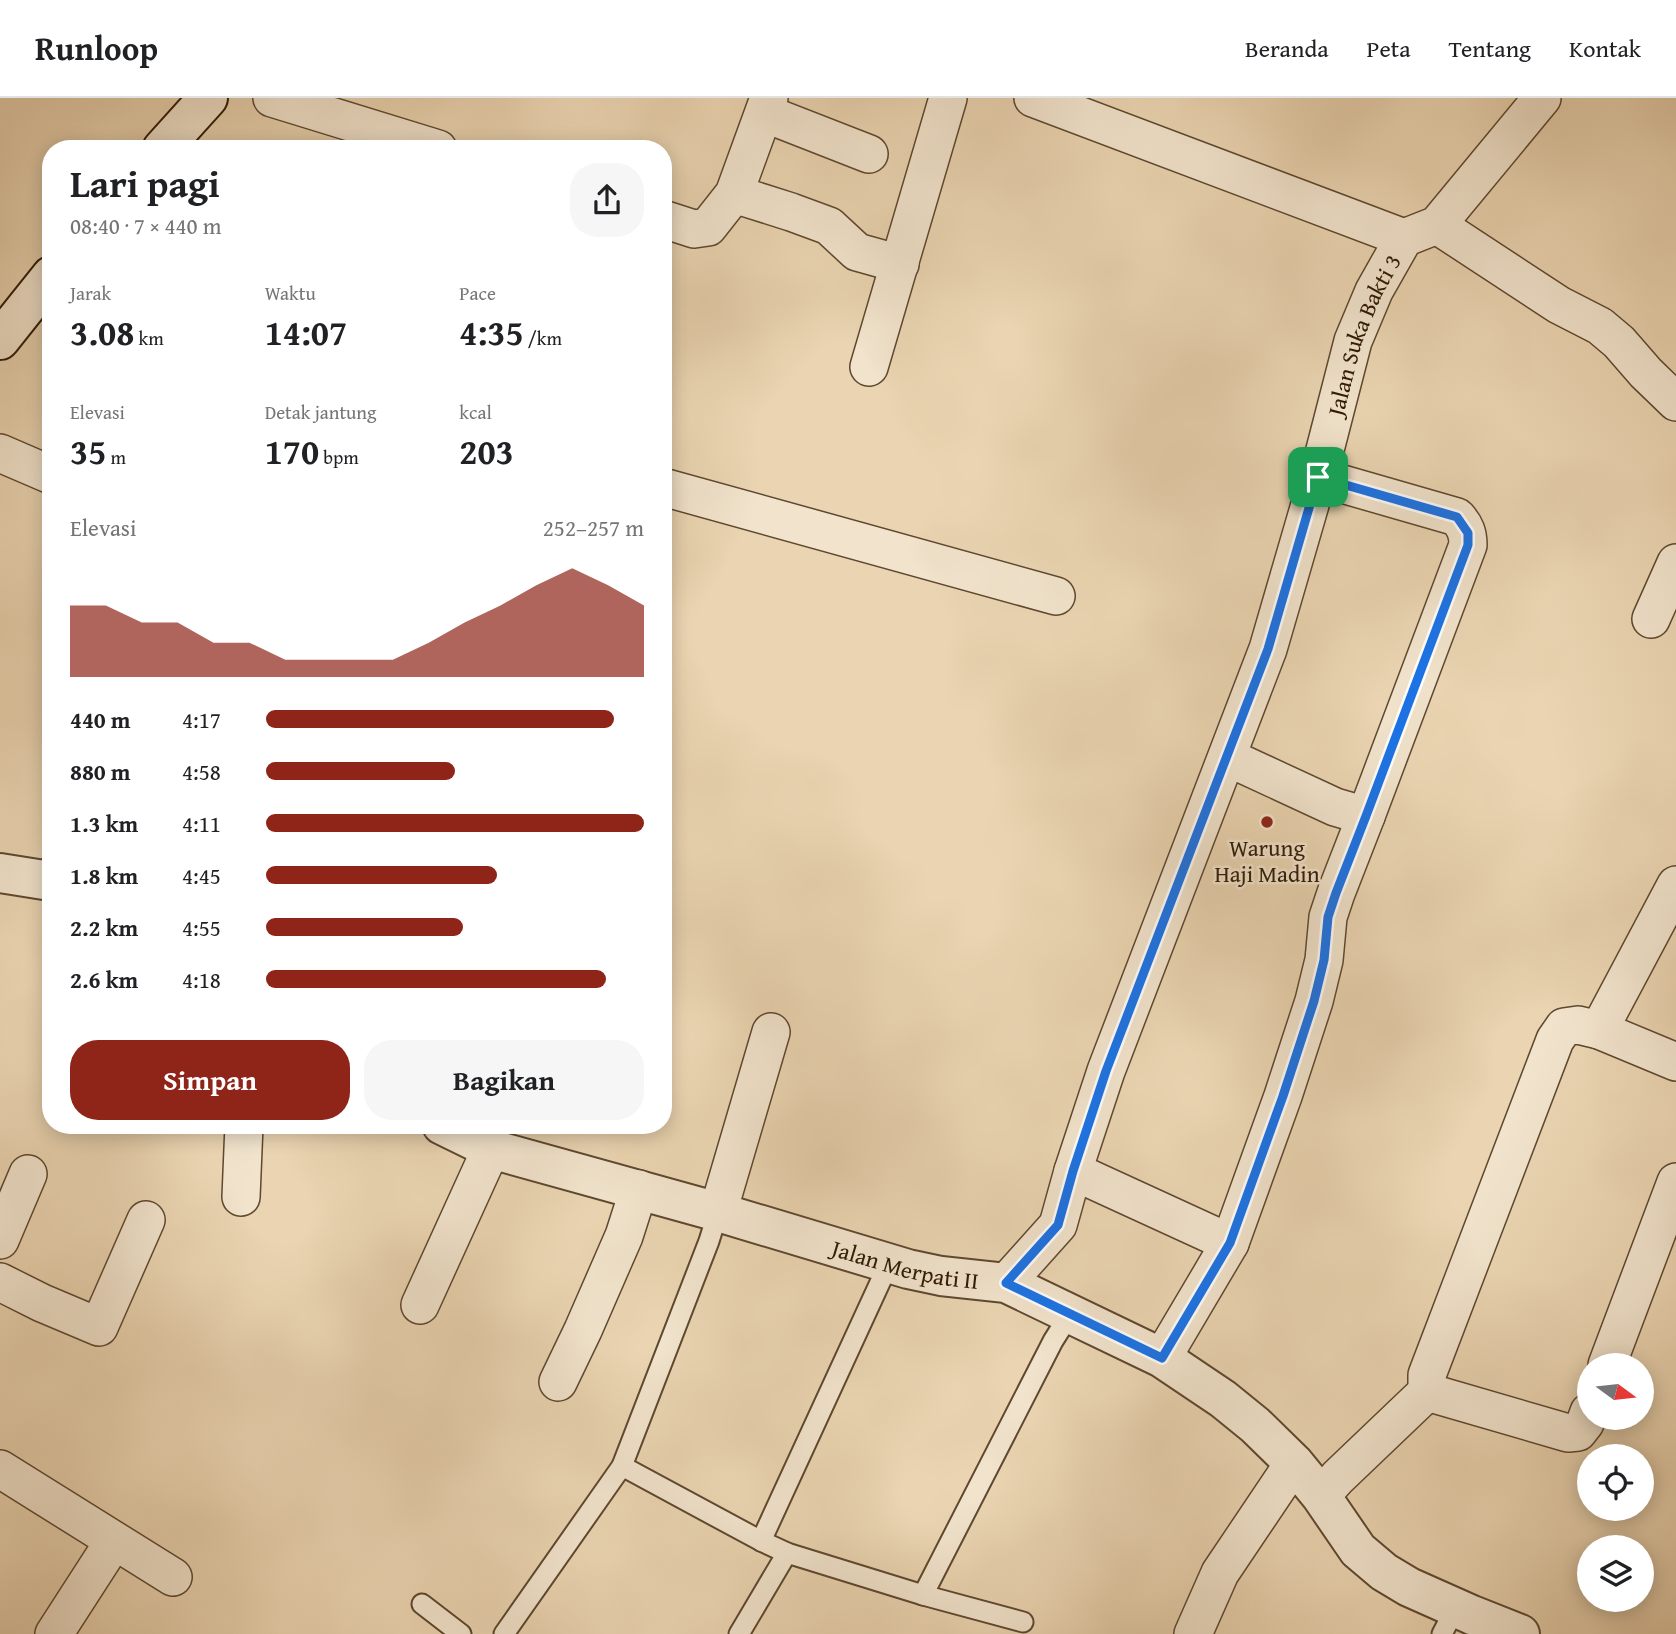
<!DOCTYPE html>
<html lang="id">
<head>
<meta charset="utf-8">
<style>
	:root { --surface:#fff; --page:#f6f6f6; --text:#202124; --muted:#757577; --line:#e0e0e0; --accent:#8f2418 }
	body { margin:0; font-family:"Gentium Book Plus",serif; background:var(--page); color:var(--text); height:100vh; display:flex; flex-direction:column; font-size:26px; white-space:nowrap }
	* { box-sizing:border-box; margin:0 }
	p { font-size:23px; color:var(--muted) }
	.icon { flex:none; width:38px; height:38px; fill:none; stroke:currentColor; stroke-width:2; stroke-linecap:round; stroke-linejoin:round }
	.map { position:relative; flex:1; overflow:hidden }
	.sheet { position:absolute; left:42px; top:42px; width:630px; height:994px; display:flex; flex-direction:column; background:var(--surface); border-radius:28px; box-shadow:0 4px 18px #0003 }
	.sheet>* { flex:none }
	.needle { width:46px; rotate:105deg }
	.tools { position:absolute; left:1577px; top:1255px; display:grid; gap:14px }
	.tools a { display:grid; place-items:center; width:77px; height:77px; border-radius:50%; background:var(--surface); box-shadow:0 4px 18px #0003; font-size:35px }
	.pin { position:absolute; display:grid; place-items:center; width:60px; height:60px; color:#fff; margin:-30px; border-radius:14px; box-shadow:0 4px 10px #0006 }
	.round { display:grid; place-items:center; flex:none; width:74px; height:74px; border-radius:28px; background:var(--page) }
	.head { display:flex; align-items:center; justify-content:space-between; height:119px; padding:0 28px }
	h1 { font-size:38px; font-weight:800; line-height:52px }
	.figures { display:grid; grid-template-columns:repeat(3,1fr); gap:10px; height:119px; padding:7px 28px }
	.figures div { display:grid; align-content:center }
	.figures b { font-size:35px; font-weight:800 }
	.figures small { font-size:19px; font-weight:400 }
	.figures p { font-size:19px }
	.chart { height:196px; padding:14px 28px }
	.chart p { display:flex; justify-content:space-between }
	.chart svg { width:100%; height:126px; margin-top:7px; fill:var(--accent); opacity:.7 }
	.primary-button { display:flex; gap:14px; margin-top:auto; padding:14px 28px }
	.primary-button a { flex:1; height:80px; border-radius:28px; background:var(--accent); color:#fff; font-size:28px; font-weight:800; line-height:80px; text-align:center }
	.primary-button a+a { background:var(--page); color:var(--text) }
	ul { padding:0 28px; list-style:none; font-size:23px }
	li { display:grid; grid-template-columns:112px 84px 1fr; align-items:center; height:52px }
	li i { height:18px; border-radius:9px; background:var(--accent) }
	header { display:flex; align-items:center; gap:42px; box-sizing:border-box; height:98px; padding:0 35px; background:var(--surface); border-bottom:2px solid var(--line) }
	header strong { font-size:33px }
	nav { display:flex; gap:38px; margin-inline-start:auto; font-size:24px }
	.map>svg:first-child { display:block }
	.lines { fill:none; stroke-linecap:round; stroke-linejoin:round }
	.service-casing { stroke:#5e482f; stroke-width:23 }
	.minor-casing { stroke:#5e482f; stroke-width:40 }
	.tertiary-casing { stroke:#5e482f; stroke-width:42 }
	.secondary-casing { stroke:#301a04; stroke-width:42 }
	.service { stroke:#f1e3cc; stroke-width:19 }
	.minor { stroke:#f1e3cc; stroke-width:37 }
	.tertiary { stroke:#f1e3cc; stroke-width:38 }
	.secondary { stroke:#f1e3cc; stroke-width:38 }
	.route-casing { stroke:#fff; stroke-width:14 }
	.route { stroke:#1a73e8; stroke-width:9 }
	.poi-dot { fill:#8f2418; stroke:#f1e3cc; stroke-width:2.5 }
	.labels { text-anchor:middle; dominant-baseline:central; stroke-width:5; stroke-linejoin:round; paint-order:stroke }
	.street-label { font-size:23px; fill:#301a04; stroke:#f1e3cc }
	.poi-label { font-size:23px; fill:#301a04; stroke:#f1e3cc }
</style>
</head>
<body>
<header>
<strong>Runloop</strong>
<nav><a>Beranda</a><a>Peta</a><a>Tentang</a><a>Kontak</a></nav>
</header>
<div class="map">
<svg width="1676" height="1536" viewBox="0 0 1676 1536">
	<rect width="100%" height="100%" fill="#ead4b1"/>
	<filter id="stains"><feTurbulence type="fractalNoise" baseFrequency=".00286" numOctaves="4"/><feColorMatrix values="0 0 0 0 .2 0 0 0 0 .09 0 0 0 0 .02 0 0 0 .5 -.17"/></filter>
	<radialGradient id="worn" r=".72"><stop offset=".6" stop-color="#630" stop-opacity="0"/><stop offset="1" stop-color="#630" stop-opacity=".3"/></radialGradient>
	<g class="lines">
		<g class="service-casing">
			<g id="service">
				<path d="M622 1368 761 1443 787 1455 923 1497 1023 1524"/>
				<path d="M761 1443 889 1165"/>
				<path d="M923 1497 1053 1243 1070 1216"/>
				<path d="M422 1506 461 1536"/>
				<path d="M504 1536 622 1368 709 1143 718 1114"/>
				<path d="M739 1536 787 1455"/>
				<path d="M1442 1536 1456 1509"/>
			</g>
		</g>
		<g class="minor-casing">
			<g id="minor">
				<path d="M272 0 438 51"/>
				<path d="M1033 0 1404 140"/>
				<path d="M764 15 869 56"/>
				<path d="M734 96 791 114 829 128 857 154 900 166"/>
				<path d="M663 121 694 131 708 129 734 96 769 0"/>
				<path d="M1437 127 1559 207 1600 228 1619 244 1646 275 1676 304"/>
				<path d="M869 269 948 0"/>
				<path d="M0 355 51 377"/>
				<path d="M663 389 1056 498"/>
				<path d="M1651 521 1676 465"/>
				<path d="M1227 659 1335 709 1366 718"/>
				<path d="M1599 932 1676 787"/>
				<path d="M1073 1073 1230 1145"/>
				<path d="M241 1099 244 1027"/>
				<path d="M718 1114 771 934"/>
				<path d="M0 1142 28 1076"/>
				<path d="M0 1184 42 1205 99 1229 146 1122"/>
				<path id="s1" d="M1006 1185 1058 1127 1073 1073 1106 973 1268 551 1318 379 1353 243 1374 193 1404 140 1437 127 1542 0"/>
				<path d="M420 1207 491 1051"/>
				<path d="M1162 1260 1230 1145 1283 998 1314 903 1324 862 1328 819 1336 795 1366 718 1468 447C1468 435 1465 428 1457 419L1318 379"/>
				<path d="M1607 1267 1676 1084"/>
				<path d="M558 1284 583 1232 624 1138 639 1091"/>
				<path d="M1427 1294 1568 1335 1578 1334 1585 1325 1589 1314"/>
				<path d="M0 1371 173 1479"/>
				<path d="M1321 1398 1338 1379 1427 1294V1277L1555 942 1564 929 1578 927 1599 932 1676 964"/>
				<path d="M54 1536 114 1443"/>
				<path d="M1193 1536 1220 1475 1294 1365"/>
			</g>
		</g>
		<g class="tertiary-casing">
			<g id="tertiary">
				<path d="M0 775 44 782 51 779"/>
				<path id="s2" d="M442 1027 491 1051 718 1114 908 1171 941 1178 1006 1185 1162 1260 1223 1301 1255 1327 1294 1365 1321 1398 1358 1452 1384 1474 1409 1489 1472 1517 1520 1536"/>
			</g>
		</g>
		<g class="secondary-casing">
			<g id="secondary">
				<path d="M162 51 208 0"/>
				<path d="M0 242 51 178"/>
			</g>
		</g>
		<use href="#service" class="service"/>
		<use href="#minor" class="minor"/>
		<use href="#tertiary" class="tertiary"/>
		<use href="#secondary" class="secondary"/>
	</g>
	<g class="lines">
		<g class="route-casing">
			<path id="route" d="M1318 379 1457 419 1468 435V447L1366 718 1336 795 1328 819 1324 862 1314 903 1283 998 1230 1145 1162 1260 1006 1185 1058 1127 1073 1073 1106 973 1268 551Z"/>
		</g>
		<use href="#route" class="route"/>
	</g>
	<circle class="poi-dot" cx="1267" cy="724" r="7"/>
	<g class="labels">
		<g class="street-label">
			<text stroke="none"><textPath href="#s1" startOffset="1020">Jalan Suka Bakti 3</textPath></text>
			<text stroke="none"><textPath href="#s2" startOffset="485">Jalan Merpati II</textPath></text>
		</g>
		<g class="poi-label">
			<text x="1267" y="749">Warung<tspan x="1267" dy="26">Haji Madin</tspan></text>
		</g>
	</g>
	<rect width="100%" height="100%" filter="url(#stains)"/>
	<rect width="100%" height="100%" fill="url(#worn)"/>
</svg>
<div class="tools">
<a><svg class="needle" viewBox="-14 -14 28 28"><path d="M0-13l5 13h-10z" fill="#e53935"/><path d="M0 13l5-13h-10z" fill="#757577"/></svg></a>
<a><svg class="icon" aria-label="locate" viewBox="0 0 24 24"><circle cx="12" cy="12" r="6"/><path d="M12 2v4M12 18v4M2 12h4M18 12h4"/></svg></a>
<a><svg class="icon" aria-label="layers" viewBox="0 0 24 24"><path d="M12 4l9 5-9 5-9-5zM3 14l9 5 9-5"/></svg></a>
</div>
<div class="pin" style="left:1318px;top:379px;background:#1e9e55"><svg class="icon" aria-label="arrive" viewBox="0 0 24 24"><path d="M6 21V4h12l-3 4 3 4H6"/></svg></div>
<section class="sheet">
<div class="head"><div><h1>Lari pagi</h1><p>08:40 · 7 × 440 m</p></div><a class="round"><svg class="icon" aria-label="share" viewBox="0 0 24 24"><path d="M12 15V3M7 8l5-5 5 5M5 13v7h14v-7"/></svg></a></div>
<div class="figures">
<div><p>Jarak</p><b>3.08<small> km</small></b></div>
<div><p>Waktu</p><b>14:07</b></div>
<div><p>Pace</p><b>4:35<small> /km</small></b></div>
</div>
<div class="figures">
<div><p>Elevasi</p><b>35<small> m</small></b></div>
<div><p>Detak jantung</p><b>170<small> bpm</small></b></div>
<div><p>kcal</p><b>203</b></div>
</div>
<div class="chart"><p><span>Elevasi</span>252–257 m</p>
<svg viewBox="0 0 160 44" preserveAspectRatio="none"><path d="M0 44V19L10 19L20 25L30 25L40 32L50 32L60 38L70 38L80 38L90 38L100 32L110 25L120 19L130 12L140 6L150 12L160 19V44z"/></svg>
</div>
<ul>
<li><b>440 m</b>4:17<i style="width:92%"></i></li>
<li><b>880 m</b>4:58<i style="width:50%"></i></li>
<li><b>1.3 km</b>4:11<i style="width:100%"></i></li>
<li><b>1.8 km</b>4:45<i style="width:61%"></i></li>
<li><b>2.2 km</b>4:55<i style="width:52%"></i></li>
<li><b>2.6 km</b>4:18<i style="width:90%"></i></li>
</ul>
<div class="primary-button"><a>Simpan</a><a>Bagikan</a></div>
</section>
</div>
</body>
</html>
